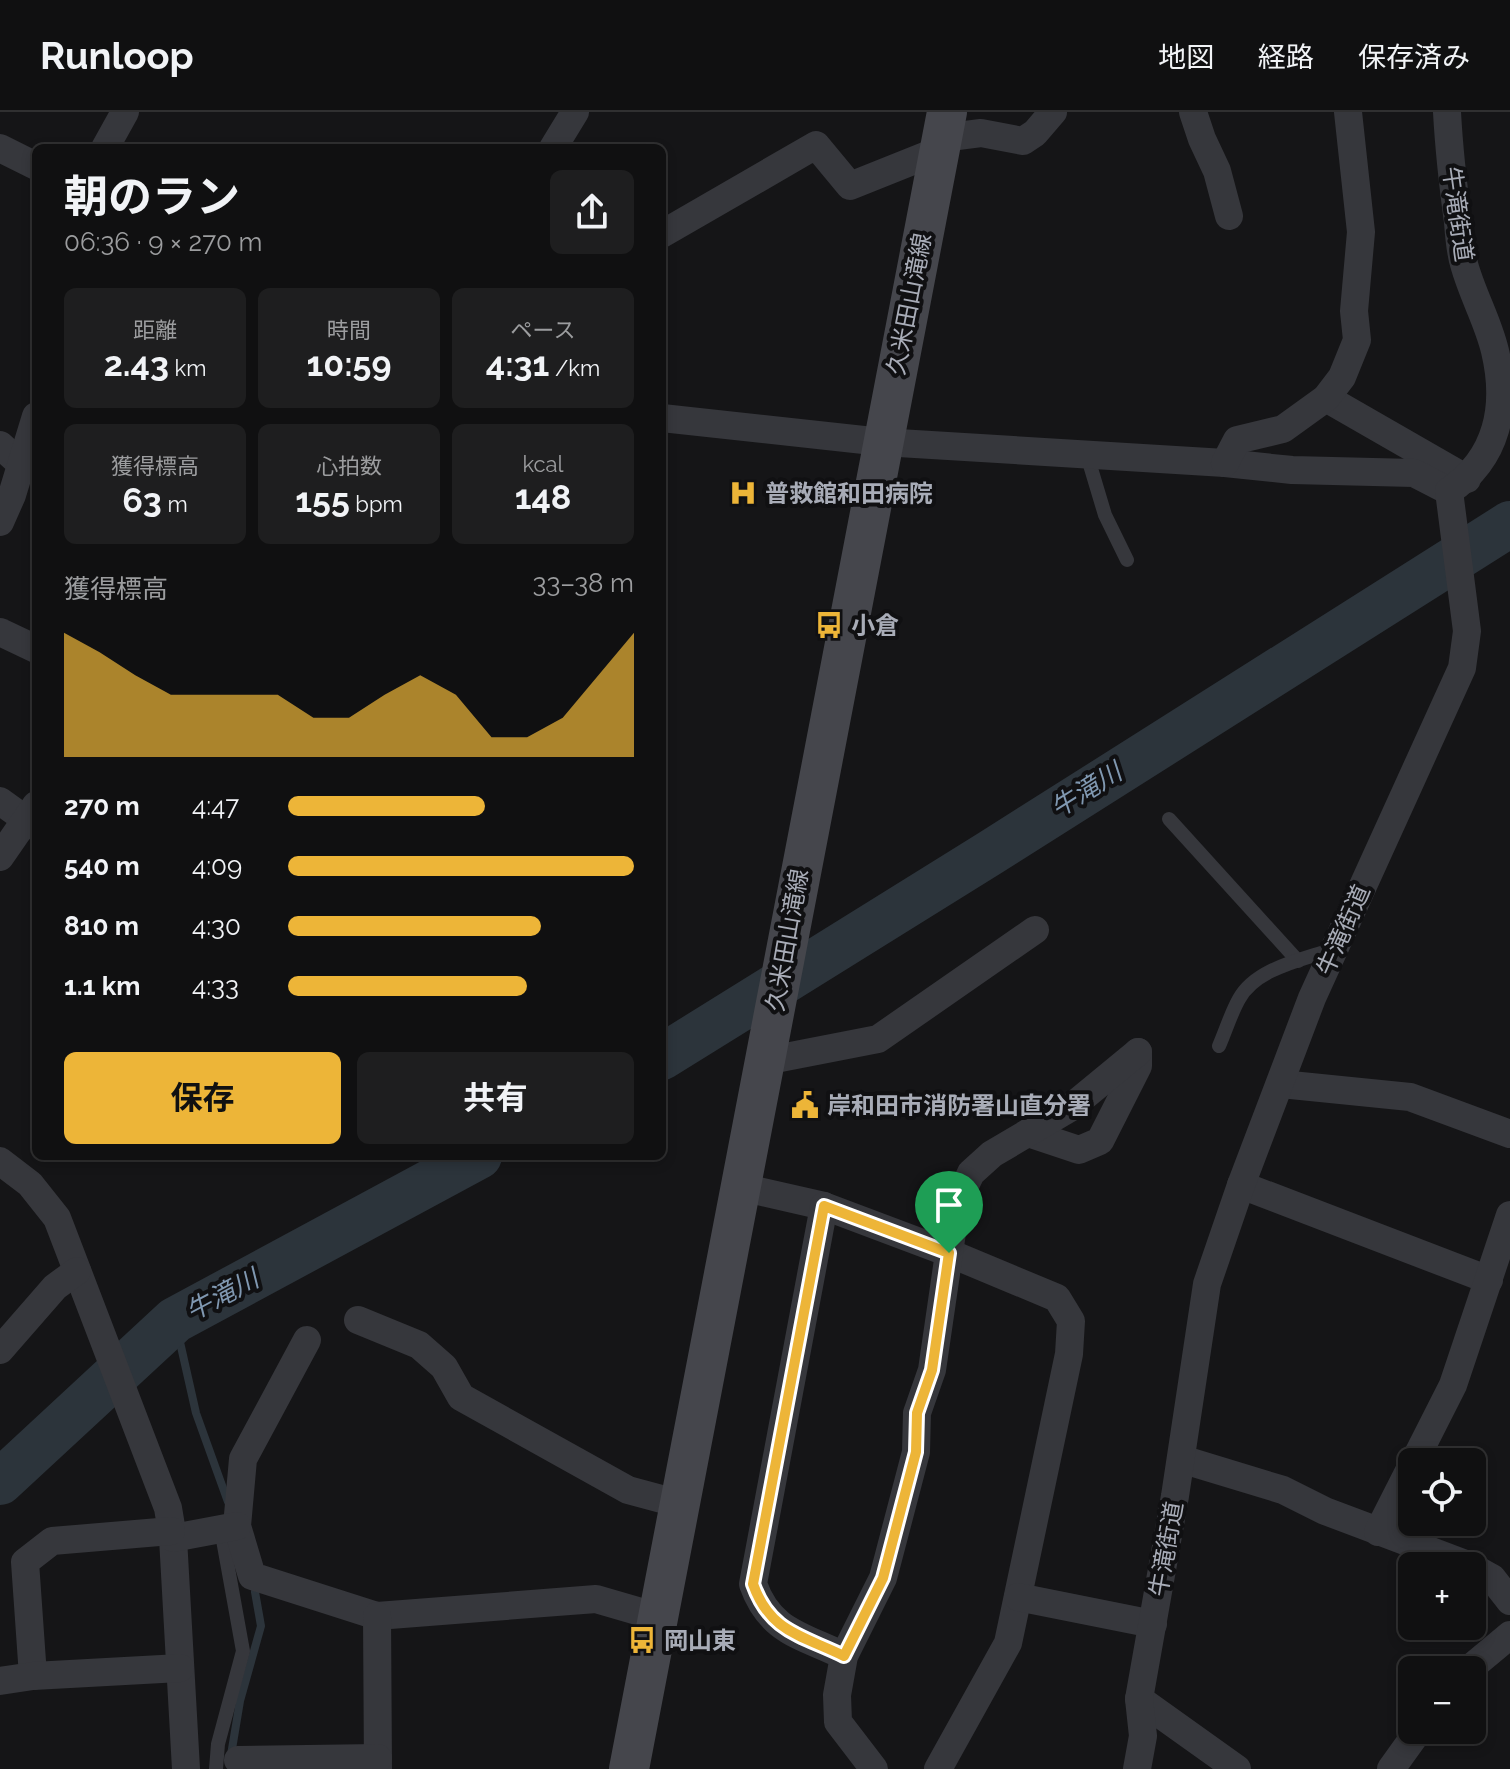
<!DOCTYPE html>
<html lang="ja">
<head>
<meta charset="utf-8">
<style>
	:root { --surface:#101011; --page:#1e1e1f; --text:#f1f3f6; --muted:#9c9d9f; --line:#303031; --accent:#edb538 }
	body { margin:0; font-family:Raleway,"Noto Sans JP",sans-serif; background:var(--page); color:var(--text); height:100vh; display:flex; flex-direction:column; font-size:30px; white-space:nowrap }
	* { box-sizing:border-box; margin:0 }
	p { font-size:26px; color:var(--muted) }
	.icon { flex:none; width:44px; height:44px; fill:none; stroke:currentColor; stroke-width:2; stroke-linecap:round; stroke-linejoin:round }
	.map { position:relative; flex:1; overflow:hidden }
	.side { position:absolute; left:32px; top:32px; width:634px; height:1016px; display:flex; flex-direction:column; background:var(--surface); border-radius:12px; box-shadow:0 4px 12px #0003,0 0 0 2px var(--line) }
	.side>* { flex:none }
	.fabs { position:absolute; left:1398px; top:1336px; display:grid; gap:16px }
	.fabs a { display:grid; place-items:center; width:88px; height:88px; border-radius:12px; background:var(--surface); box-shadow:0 4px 12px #0003,0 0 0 2px var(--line); font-size:40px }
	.pin { position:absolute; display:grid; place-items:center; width:68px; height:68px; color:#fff; margin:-82px -34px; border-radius:50% 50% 50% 0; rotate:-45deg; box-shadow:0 0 8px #0007 }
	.pin .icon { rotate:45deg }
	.round { display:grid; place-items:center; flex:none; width:84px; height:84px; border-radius:12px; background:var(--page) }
	.overview { display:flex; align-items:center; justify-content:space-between; height:136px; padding:0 32px }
	h1 { font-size:44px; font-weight:700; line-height:60px }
	.metrics { display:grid; grid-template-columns:repeat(3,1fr); gap:12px; height:136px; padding:8px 32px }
	.metrics div { display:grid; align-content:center; border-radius:12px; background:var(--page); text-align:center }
	.metrics b { font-size:34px; font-weight:700 }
	.metrics small { font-size:22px; font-weight:400 }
	.metrics p { font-size:22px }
	.chart { height:224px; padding:16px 32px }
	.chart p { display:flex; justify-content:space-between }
	.chart svg { width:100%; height:144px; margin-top:8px; fill:var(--accent); opacity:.7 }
	.cta { display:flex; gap:16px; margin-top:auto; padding:16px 32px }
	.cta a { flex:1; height:92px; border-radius:12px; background:var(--accent); color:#111; font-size:32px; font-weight:700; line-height:92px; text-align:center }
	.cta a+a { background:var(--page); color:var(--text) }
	ul { padding:0 32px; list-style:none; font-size:26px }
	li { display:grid; grid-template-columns:128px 96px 1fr; align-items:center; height:60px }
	li i { height:20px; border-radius:10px; background:var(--accent) }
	header { display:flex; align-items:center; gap:48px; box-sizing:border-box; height:112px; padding:0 40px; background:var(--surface); border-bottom:2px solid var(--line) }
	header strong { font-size:38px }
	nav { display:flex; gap:44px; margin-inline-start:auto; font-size:28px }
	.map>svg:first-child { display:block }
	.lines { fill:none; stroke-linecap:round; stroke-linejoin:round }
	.stream { stroke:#2c343b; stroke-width:8 }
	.river { stroke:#2c343b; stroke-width:46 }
	.lane { stroke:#36373c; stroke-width:14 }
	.street { stroke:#36373c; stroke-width:28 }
	.secondary { stroke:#45464c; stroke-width:40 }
	.route-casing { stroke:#fff; stroke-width:16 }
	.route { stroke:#edb538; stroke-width:10 }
	.labels { text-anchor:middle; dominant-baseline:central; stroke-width:8; stroke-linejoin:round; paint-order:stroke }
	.street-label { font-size:24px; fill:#a8acb7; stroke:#101012 }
	.poi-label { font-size:24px; font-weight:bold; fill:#a8acb7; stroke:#101012; text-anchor:start }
	.water-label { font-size:26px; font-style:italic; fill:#8098b1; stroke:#101012 }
</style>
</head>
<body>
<header>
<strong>Runloop</strong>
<nav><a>地図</a><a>経路</a><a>保存済み</a></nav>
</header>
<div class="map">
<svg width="1510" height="1657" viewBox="0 0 1510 1657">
	<rect width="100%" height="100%" fill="#151517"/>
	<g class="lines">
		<g class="stream">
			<path d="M175 1208 196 1301 228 1390"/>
			<path d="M231 1643 240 1589 261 1514 255 1480"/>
		</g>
		<g class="river">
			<path d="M662 945 990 741 1510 412"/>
			<path d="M0 1370 175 1208 479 1044"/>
		</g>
		<g class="lane">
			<path d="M1087 343 1105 403 1127 448"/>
			<path d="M1169 707 1298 849"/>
			<path d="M1219 934C1226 918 1231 901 1239 887 1256 856 1302 848 1333 837"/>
			<path d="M216 1657 218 1632 243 1539 221 1417"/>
		</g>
		<g class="street">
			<path d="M1193 0 1202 27 1217 59 1229 104"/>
			<path d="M942 26 981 21 1023 29 1035 21 1053 0"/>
			<path d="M0 36 36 54"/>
			<path d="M105 36 125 0"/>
			<path d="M553 36 575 0"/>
			<path d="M662 122 816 33 850 74 940 38"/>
			<path d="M1326 286 1467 367"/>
			<path d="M662 306 882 330 1225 351 1292 358 1414 361 1449 379"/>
			<path d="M0 333 21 352"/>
			<path d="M1225 351 1237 328 1283 317 1326 286 1342 265 1357 228 1354 199 1361 120 1348 0"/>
			<path d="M0 410 12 383 36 304"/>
			<path d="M0 520 36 537"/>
			<path d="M0 689 36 715"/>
			<path d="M0 745 36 693"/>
			<path d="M765 949 878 927 1035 818"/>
			<path d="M1281 972 1410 985 1510 1022"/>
			<path d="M1028 1021 1079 1038 1100 1029 1138 954V940"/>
			<path d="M0 1049 30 1072 57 1106 168 1396 173 1426 186 1657"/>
			<path d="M1241 1073 1489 1168"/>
			<path d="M741 1075 824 1094 949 1141 1057 1186 1071 1209 1069 1242 1008 1531 938 1657"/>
			<path d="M824 1094 753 1472C770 1520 801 1523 844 1544"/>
			<path d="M358 1208 419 1233 444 1255 461 1285 628 1378 680 1392"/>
			<path d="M307 1228 243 1347 237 1414 252 1464 377 1504 596 1487 658 1505"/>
			<path d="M0 1238 55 1175 77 1159"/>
			<path d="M1181 1347 1283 1378 1325 1399 1471 1454"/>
			<path d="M1414 1350 1453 1273 1510 1103"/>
			<path d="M1378 1420 1412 1353"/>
			<path d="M173 1426 237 1414"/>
			<path d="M1472 1455 1492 1466 1510 1489"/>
			<path d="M1018 1485 1153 1512"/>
			<path d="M377 1504 378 1657"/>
			<path d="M1468 1558 1510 1523"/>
			<path d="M33 1564 25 1450 52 1429 171 1419"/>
			<path d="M0 1569 33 1564 180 1556"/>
			<path d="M1139 1587 1237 1657"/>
			<path d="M238 1648 378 1646"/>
			<path d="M874 1657 838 1610 837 1583 844 1544 883 1466 916 1340 917 1301 932 1258 956 1093 971 1061 992 1042 1070 996 1138 940"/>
			<path d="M1137 1657 1143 1624 1139 1587 1175 1384 1207 1172 1241 1073 1312 886 1462 556 1467 519 1449 379C1498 346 1508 294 1495 239 1488 209 1472 182 1464 152 1460 139 1459 124 1458 110 1453 73 1449 37 1447 0"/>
			<path d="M1391 1657 1419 1618"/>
		</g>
		<path class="secondary" d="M629 1657 947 0"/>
	</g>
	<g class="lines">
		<g class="route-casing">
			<path id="route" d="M824 1094 949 1141 932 1258 917 1301 916 1340 883 1466 844 1544C801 1523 770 1520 753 1472Z"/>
		</g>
		<use href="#route" class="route"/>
	</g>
	<defs>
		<g id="hospital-bare" transform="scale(2.16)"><path d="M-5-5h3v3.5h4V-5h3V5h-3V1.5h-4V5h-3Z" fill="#edb538" stroke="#101012" stroke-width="2.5" paint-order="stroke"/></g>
		<g id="bus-bare" transform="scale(2.16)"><path d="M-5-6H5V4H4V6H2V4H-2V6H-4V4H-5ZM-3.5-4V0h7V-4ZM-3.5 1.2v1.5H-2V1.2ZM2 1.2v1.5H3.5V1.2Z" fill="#edb538" stroke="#101012" stroke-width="2.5" paint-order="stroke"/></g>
		<g id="civic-bare" transform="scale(2.16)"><path d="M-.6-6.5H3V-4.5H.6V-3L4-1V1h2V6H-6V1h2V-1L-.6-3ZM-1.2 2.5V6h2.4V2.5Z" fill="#edb538" stroke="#101012" stroke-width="2.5" paint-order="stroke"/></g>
	</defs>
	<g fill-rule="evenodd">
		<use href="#hospital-bare" x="743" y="381"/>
		<use href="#bus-bare" x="829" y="513"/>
		<use href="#civic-bare" x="805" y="993"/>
		<use href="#bus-bare" x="642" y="1528"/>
	</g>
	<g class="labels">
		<g class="street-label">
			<text transform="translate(1458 102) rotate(82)">牛滝街道</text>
			<text transform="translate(909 192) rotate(-79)">久米田山滝線</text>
			<text transform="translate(1343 818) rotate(-66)">牛滝街道</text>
			<text transform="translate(787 828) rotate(-80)">久米田山滝線</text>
			<text transform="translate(1166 1437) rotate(-80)">牛滝街道</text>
		</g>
		<g class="poi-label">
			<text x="765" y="381">普救館和田病院</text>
			<text x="851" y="513">小倉</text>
			<text x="827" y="993">岸和田市消防署山直分署</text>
			<text x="664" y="1528">岡山東</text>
		</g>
		<g class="water-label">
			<text transform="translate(1086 678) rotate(-32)">牛滝川</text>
			<text transform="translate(222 1183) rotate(-28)">牛滝川</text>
		</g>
	</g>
</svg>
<div class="fabs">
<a><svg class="icon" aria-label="locate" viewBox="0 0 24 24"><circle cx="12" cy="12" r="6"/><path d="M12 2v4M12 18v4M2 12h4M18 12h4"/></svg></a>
<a>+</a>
<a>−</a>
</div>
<div class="pin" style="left:949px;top:1141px;background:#1e9e55"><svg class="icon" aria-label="arrive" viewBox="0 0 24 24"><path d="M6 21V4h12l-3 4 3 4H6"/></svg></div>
<section class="side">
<div class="overview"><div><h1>朝のラン</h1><p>06:36 · 9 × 270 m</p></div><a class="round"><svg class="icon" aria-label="share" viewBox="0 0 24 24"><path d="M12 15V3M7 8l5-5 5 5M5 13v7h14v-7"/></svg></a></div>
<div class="metrics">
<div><p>距離</p><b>2.43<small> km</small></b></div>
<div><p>時間</p><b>10:59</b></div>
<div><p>ペース</p><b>4:31<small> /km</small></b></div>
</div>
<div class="metrics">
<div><p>獲得標高</p><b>63<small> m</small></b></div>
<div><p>心拍数</p><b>155<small> bpm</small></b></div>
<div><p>kcal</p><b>148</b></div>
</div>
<div class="chart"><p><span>獲得標高</span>33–38 m</p>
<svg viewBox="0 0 160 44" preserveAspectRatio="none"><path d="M0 44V6L10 12L20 19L30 25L40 25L50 25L60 25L70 32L80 32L90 25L100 19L110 25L120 38L130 38L140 32L150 19L160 6V44z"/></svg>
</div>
<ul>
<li><b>270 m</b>4:47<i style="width:57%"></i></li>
<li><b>540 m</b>4:09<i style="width:100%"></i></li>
<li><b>810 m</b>4:30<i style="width:73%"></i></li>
<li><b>1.1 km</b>4:33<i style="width:69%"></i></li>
</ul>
<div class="cta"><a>保存</a><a>共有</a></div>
</section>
</div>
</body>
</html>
